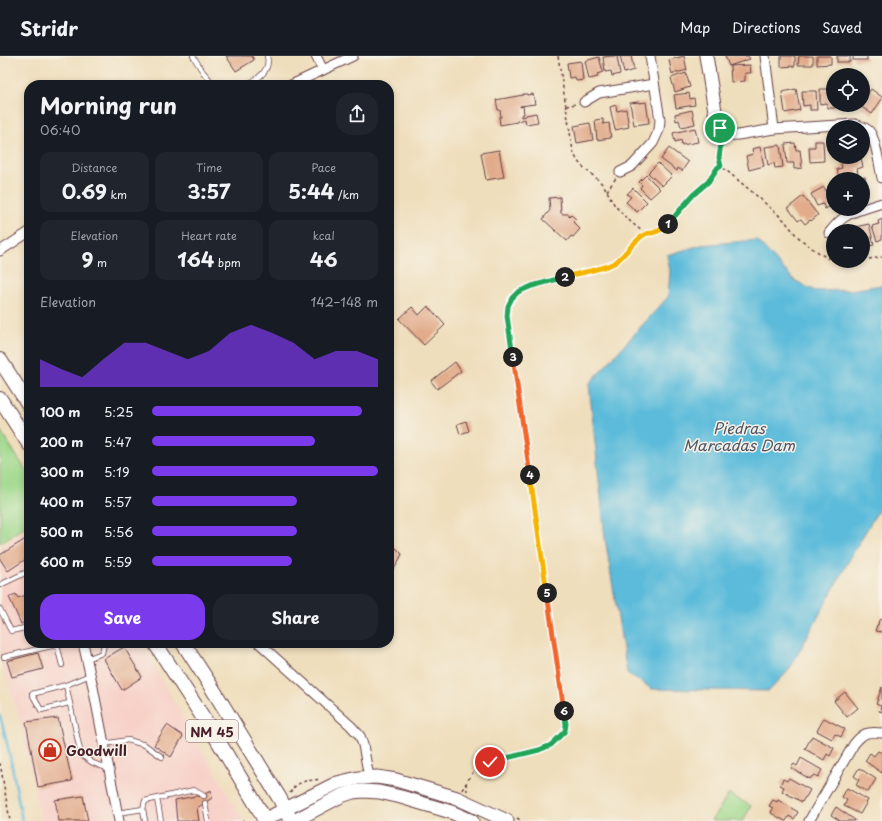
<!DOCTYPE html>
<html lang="en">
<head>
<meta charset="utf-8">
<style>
	:root { --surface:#171b24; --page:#20242c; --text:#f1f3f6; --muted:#9ea1a6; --line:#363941; --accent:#7c3aed }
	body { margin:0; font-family:"Playpen Sans",sans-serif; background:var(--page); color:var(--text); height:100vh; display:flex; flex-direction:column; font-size:15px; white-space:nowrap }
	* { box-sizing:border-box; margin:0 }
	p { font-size:13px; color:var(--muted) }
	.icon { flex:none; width:22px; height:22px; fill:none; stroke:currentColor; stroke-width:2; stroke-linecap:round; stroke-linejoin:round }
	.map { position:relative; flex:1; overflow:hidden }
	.sheet { position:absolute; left:24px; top:24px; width:370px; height:568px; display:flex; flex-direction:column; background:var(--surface); border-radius:16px; box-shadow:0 2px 6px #0003 }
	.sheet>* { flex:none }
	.tools { position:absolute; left:826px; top:12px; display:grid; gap:8px }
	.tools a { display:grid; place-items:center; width:44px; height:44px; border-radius:50%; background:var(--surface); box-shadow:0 2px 6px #0003; font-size:20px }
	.pin { position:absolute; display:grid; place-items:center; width:34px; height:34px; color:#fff; margin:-17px; border:2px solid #fff; border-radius:50%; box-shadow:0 1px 4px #0007 }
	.km { position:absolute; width:20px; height:20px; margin:-10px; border-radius:50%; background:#222; color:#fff; font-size:11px; line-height:20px; text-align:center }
	.round { display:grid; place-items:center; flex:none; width:42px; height:42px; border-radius:16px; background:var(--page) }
	.headline { display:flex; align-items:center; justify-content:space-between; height:68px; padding:0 16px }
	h1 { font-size:22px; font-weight:700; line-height:30px }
	.metrics { display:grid; grid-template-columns:repeat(3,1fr); gap:6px; height:68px; padding:4px 16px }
	.metrics div { display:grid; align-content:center; border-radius:10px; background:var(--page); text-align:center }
	.metrics b { font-size:20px; font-weight:700 }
	.metrics small { font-size:11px; font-weight:400 }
	.metrics p { font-size:11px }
	.chart { height:112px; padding:8px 16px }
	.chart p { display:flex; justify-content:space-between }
	.chart svg { width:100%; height:72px; margin-top:4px; fill:var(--accent); opacity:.7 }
	.primary-button { display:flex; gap:8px; margin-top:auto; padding:8px 16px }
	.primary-button a { flex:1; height:46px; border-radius:16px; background:var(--accent); color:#fff; font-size:16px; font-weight:700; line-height:46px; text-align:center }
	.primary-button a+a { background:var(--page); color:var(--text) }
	ul { padding:0 16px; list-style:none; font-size:13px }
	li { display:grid; grid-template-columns:64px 48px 1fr; align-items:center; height:30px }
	li i { height:10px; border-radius:5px; background:var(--accent) }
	header { display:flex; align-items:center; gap:24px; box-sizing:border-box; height:56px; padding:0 20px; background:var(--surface); border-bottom:1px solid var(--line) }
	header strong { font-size:19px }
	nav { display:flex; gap:22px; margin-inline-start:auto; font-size:14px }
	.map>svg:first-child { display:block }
	.built { fill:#f7d1c8 }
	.green { fill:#9ed88a; stroke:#747c5a }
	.water { fill:#5cbbda; stroke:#536d82 }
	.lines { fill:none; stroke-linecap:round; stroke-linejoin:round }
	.stream { stroke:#5cbbda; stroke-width:2.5 }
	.building { fill:#e2ac8c }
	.lane-casing { stroke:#633c41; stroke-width:6 }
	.street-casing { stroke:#633c41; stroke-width:11 }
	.secondary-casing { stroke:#633c41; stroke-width:15 }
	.primary-casing { stroke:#633c41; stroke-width:16 }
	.path { stroke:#633c41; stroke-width:1.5; stroke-dasharray:3 3; stroke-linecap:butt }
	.lane { stroke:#fff; stroke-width:4.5 }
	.street { stroke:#fff; stroke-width:9 }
	.secondary { stroke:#fff; stroke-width:13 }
	.primary { stroke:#fff; stroke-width:14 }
	.split-1-casing { stroke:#fff; stroke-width:8 }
	.split-2-casing { stroke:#fff; stroke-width:8 }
	.split-3-casing { stroke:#fff; stroke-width:8 }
	.split-4-casing { stroke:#fff; stroke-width:8 }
	.split-5-casing { stroke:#fff; stroke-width:8 }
	.split-6-casing { stroke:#fff; stroke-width:8 }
	.split-7-casing { stroke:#fff; stroke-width:8 }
	.split-1 { stroke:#22a559; stroke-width:5 }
	.split-2 { stroke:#f5b400; stroke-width:5 }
	.split-3 { stroke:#22a559; stroke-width:5 }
	.split-4 { stroke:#f0652b; stroke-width:5 }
	.split-5 { stroke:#f5b400; stroke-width:5 }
	.split-6 { stroke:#f0652b; stroke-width:5 }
	.split-7 { stroke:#22a559; stroke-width:5 }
	.labels { text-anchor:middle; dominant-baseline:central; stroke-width:3; stroke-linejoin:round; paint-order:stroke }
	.shield { fill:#f7f3e8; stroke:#7e5f64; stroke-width:1 }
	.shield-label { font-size:13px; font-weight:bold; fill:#4a1f2b }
	.poi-label { font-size:14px; font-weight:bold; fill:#4a1f2b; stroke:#f7f3e8; text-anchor:start }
	.water-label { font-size:15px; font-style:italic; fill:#505668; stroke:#f7f3e8 }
</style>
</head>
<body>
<header>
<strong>Stridr</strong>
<nav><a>Map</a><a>Directions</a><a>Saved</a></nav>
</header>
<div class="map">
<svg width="882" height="765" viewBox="0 0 882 765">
	<rect width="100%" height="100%" fill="#f7f3e8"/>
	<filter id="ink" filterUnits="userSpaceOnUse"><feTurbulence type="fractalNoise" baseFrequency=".025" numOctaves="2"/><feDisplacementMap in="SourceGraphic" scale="8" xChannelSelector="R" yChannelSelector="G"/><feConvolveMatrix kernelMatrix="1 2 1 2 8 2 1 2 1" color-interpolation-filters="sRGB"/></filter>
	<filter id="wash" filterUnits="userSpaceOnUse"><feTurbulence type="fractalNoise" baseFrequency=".012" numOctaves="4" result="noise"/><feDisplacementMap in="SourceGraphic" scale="16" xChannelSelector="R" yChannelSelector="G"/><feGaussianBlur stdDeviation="0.9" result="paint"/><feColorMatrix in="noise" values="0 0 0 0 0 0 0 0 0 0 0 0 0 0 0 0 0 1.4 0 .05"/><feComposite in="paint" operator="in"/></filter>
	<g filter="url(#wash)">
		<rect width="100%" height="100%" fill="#efdebc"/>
		<path class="built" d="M29 472V587H140L243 764 242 765H41L21 668 0 600V492Z"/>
		<g class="green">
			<path d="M0 374 29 419V468L0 487Z"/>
			<path d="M729 738 751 750 743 765H711Z"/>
		</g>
		<path class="water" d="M757 184 794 224 815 235 850 234 882 229V448L857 490 789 614 769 635 652 633 627 617 605 482 589 328 668 241 670 215 667 199 701 189Z"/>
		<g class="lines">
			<path class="stream" d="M0 660C10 694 16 730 22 765"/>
		</g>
		<g id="blocks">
			<g class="building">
				<path d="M226 0H252L254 4 236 15Z"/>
				<path d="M613 0H617L620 18 612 20 611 15 605 16 603 1Z"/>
				<path d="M620 0H631L634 14 624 17Z"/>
				<path d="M684 0 687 14 672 18 669 4Z"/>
				<path d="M725 0H748L750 3 729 10Z"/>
				<path d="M781 0H795V10L781 11Z"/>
				<path d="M799 0H813V9H798Z"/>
				<path d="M817 0H831V8L817 9Z"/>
				<rect x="837" y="0" width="13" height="6"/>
				<rect x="853" y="0" width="14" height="4"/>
				<path d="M599 1 603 16 597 18 598 21 589 23 585 5Z"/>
				<path d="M581 5 583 24 576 25 575 21 569 22 567 7Z"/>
				<path d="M750 9 751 17H745V25L731 26 730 10Z"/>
				<path d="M686 17 690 31 675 36 671 22Z"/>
				<path d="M796 33 800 54 785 57 782 36Z"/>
				<path d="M820 33H833V49H835V52H828L827 47 820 48Z"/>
				<path d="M871 33 882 41V43L872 58 860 50 861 49H863V45Z"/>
				<path d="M802 35H816L817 54H810V49L803 50Z"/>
				<path d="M689 37 690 43 694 42 695 49 676 52 674 39Z"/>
				<path d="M523 38H527V39L533 38 535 48 520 50V51L523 50 524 58 521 59V61L526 60V59L536 57 538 66 526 68 525 63 517 65V66L500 69 499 61H501L500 54H498L496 44 523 39Z"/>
				<path d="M639 46V47L646 46 649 67 634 69 630 47Z"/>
				<path d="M616 49 617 55 626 53 629 71 615 74 610 51Z"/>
				<path d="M692 54 695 68 681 71 679 64 676 65 675 58Z"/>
				<path d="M603 63V68L609 67 611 82 597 84 595 64Z"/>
				<path d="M590 67 593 84 577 87 574 70Z"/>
				<path d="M695 72 698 86 682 89 681 84 675 86 673 77Z"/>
				<path d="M815 85H823L824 105 810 106 809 91H815Z"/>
				<path d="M795 87 796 94H800L802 112 794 113V107H787L785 88Z"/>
				<path d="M780 89 783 111 775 112 774 107 768 109 765 91Z"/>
				<path d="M760 91 764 110 749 114 746 100 753 98 752 93Z"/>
				<path d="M669 92 688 106 682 115 678 112 677 115 661 103Z"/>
				<path d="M499 94 504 121 486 124 481 97Z"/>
				<path d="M861 102 863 111 857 113 858 118 839 123 837 113 842 112 841 107Z"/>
				<path d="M658 107 672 120 662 130 648 117Z"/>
				<path d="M646 119 660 133 650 142 640 132 642 129 639 126Z"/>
				<path d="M865 121 867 131 863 132V123L858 122Z"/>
				<path d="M824 131 833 149 825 153 823 148 817 150 811 138Z"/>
				<path d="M633 132 647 146 637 156 626 146 631 141 627 138Z"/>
				<path d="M803 140 818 159 811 165 810 164 805 168 801 163 798 165 788 152Z"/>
				<path d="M560 141 561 157 563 158H569V161L571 159 576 163 573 166 580 173 573 181 571 180 567 185 543 163 550 154 549 142Z"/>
				<path d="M882 163V183L877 185 872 170 879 168 878 165Z"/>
				<path d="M869 168 874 189 863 191V175H855V171Z"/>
				<path d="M428 250 445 269 424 289 399 263 412 251 419 259Z"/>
				<path d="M455 306 461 315 437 333 431 325Z"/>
				<path d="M466 365 469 375 460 378 457 368Z"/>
				<path d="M29 481V501L8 515 0 503V499Z"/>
				<path d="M389 485 402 498 396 510 389 518Z"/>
				<path d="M16 538 18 542 26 539 29 545V564L21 568 9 541Z"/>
				<path d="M881 563 882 564V576L875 575 877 569H878L879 564Z"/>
				<path d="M124 591 142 621 122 634 104 603Z"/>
				<path d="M38 597 43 613 12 621 7 605Z"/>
				<path d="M882 631V656L879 655 881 650 876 648Z"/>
				<path d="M845 636 858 652 847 661 834 645Z"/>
				<path d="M58 662 72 725 38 731 26 666Z"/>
				<path d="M824 662 845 673 841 681 835 678 832 683 817 675Z"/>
				<path d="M167 669 183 680 171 701 154 689Z"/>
				<path d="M812 680 834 692 830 700 827 698 824 704 805 693Z"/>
				<path d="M878 695 882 697V717L865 705 870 697 874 700Z"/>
				<path d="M801 702 822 714 818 721 814 719 812 721H811L810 723 791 712 794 708 797 710Z"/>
				<path d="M859 712 876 723 868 736 856 729 859 724 854 720Z"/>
				<path d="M789 722 810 734 806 741H805L802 746 782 735 784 731 780 729 783 723 787 725Z"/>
				<path d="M847 732 868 744 860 758 844 750 847 744 842 741Z"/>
				<path d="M211 734 212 742 197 752 199 765H177L175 744 196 740 201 741Z"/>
				<path d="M83 740 88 765H59L55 744Z"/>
				<path d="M773 744 777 746 778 744 798 756 794 763 789 760 786 765H785L771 757 773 752 769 750Z"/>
				<path d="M836 751 855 764V765H838L839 764 831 759Z"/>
			</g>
		</g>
	</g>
	<g filter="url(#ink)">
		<use href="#blocks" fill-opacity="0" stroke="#633c41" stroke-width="1"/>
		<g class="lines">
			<g class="lane-casing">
				<g id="lane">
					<path d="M193 0 203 16 214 29"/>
					<path d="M245 29C257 24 271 15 267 0"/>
					<path d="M0 529 29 515"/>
					<path d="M0 553 11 575 29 571"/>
					<path d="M57 589 62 609"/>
					<path d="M4 601 64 587"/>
					<path d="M87 603 102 597 104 588"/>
					<path d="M90 619 66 629 81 699 93 707 109 713"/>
					<path d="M66 629 32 638 41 654 69 647"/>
					<path d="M104 688 128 684 145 689 162 701"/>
					<path d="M157 743 161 765"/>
					<path d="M205 747 208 765"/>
					<path d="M143 753 145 765"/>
					<path d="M118 757 143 753 145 745 194 734 204 740"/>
				</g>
			</g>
			<g class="street-casing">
				<g id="street">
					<path d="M316 0 323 14"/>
					<path d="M765 0 774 73"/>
					<path d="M291 29 353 0"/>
					<path d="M584 46 599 37 654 28"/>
					<path d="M722 80 738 79 774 73 855 68C861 70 868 72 871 78 876 86 880 112 882 122"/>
					<path d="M620 116 632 110 653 87 659 74 660 64 650 0"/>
					<path d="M863 153 882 147"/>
					<path d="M829 177C840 163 846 158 863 153"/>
					<path d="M0 195 29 176"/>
					<path d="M83 587 93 631 119 765"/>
					<path d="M259 587 351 670 360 680 363 689 369 721"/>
					<path d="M809 765 854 688C863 677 867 675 882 677"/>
				</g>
			</g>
			<g class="secondary-casing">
				<g id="secondary">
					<path d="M706 0 716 61 722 80"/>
					<path d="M264 764 337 727 358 722 377 721 396 724 457 742 507 765"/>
					<path d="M294 765 341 740 353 736 363 735 379 736 401 741 451 756 472 765"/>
				</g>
			</g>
			<g class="primary-casing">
				<g id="primary">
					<path d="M0 304 29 349"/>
					<path d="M0 343 29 388"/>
					<path d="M155 587 217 683 260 755 265 765"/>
					<path d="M183 587 209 627 280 743 291 765"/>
				</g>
			</g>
			<g class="path">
				<path d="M558 0 573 95C579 113 592 116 603 129 608 135 610 142 614 148 623 160 634 169 646 178"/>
				<path d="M566 50 576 48"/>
				<path d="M721 89 719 102 721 110 757 140 784 164 797 180 809 190 827 202 833 203"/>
				<path d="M607 135 616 122"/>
				<path d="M863 204 882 201"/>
				<path d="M838 205 848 206 858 205"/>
				<path d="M0 707 10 765"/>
				<path d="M466 727 467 735"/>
				<path d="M462 734 471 719 478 711 490 706 539 694 551 689 565 675 566 668 507 260C508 253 508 246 513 240 527 226 586 216 608 210 623 203 630 190 642 180 649 175 658 177 665 171 674 163 681 152 689 143 695 137 702 133 708 127 712 122 715 116 718 111L721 110"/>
				<path d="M290 737C297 724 308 725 321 723"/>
				<path d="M517 762 522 765"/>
				<path d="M243 765 244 764"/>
			</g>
			<use href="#lane" class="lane"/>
			<use href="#street" class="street"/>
			<use href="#secondary" class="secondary"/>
			<use href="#primary" class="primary"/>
		</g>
	</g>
	<g class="lines" filter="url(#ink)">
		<g class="split-1-casing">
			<path id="split-1" d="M668 168 693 139 708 126 718 111 721 110 719 102 722 80 720 72"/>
		</g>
		<g class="split-2-casing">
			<path id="split-2" d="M565 221C578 217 606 213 616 206 625 199 637 181 646 178 646 177 651 177 652 177 658 176 663 173 668 168"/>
		</g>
		<g class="split-3-casing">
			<path id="split-3" d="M513 301 507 260 508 250 512 242 518 236 532 230 565 221"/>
		</g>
		<g class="split-4-casing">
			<path id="split-4" d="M513 301 530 419"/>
		</g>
		<g class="split-5-casing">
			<path id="split-5" d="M530 419 547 537"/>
		</g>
		<g class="split-6-casing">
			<path id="split-6" d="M547 537 564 655"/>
		</g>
		<g class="split-7-casing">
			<path id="split-7" d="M490 706 539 694 551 689 565 675 566 668 564 655"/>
		</g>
		<use href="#split-1" class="split-1"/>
		<use href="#split-2" class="split-2"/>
		<use href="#split-3" class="split-3"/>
		<use href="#split-4" class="split-4"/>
		<use href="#split-5" class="split-5"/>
		<use href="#split-6" class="split-6"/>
		<use href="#split-7" class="split-7"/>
	</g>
	<defs>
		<g id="shop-ring" transform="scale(1.15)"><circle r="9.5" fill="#f7f3e8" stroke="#c8321e" stroke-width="1.5"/><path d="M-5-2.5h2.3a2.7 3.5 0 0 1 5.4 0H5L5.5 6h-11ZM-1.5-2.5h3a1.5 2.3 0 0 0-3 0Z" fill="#c8321e"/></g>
	</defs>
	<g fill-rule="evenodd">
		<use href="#shop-ring" x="50" y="694"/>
	</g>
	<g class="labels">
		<rect class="shield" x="186" y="664" width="52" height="22" rx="3"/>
		<g class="shield-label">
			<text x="212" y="675">NM 45</text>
		</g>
		<g class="poi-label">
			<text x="66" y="694">Goodwill</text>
		</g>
		<g class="water-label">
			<text x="739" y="371">Piedras<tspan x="739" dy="17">Marcadas Dam</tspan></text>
		</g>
	</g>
</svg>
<div class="tools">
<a><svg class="icon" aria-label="locate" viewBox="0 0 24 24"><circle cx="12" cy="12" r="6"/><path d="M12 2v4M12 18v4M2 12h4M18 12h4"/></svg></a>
<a><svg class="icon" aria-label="layers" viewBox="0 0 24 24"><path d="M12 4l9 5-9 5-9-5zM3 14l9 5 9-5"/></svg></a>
<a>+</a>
<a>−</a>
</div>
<div class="pin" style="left:720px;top:72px;background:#1e9e55"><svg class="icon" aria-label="arrive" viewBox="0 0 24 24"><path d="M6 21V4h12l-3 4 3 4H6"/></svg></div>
<div class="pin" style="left:490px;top:706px;background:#d93025"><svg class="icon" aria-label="check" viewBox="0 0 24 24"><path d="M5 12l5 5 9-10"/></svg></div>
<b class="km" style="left:668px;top:168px">1</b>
<b class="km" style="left:565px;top:221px">2</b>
<b class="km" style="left:513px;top:301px">3</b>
<b class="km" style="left:530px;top:419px">4</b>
<b class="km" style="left:547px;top:537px">5</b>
<b class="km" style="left:564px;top:655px">6</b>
<section class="sheet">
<div class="headline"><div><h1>Morning run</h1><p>06:40</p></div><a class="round"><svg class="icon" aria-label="share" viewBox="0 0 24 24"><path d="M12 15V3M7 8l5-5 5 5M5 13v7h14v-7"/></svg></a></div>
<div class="metrics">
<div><p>Distance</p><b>0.69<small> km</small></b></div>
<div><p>Time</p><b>3:57</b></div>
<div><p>Pace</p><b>5:44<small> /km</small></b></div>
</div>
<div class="metrics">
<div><p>Elevation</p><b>9<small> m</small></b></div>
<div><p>Heart rate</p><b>164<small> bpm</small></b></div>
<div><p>kcal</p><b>46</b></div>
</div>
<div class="chart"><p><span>Elevation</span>142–148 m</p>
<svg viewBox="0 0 160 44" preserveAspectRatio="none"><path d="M0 44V27L10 33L20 38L30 27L40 17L50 17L60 22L70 27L80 22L90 11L100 6L110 11L120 17L130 27L140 22L150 22L160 27V44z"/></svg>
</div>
<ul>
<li><b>100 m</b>5:25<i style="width:93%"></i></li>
<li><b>200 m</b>5:47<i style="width:72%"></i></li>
<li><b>300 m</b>5:19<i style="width:100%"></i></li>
<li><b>400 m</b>5:57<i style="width:64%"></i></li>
<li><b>500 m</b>5:56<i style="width:64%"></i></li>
<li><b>600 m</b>5:59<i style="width:62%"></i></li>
</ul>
<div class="primary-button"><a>Save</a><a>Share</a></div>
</section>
</div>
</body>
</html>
